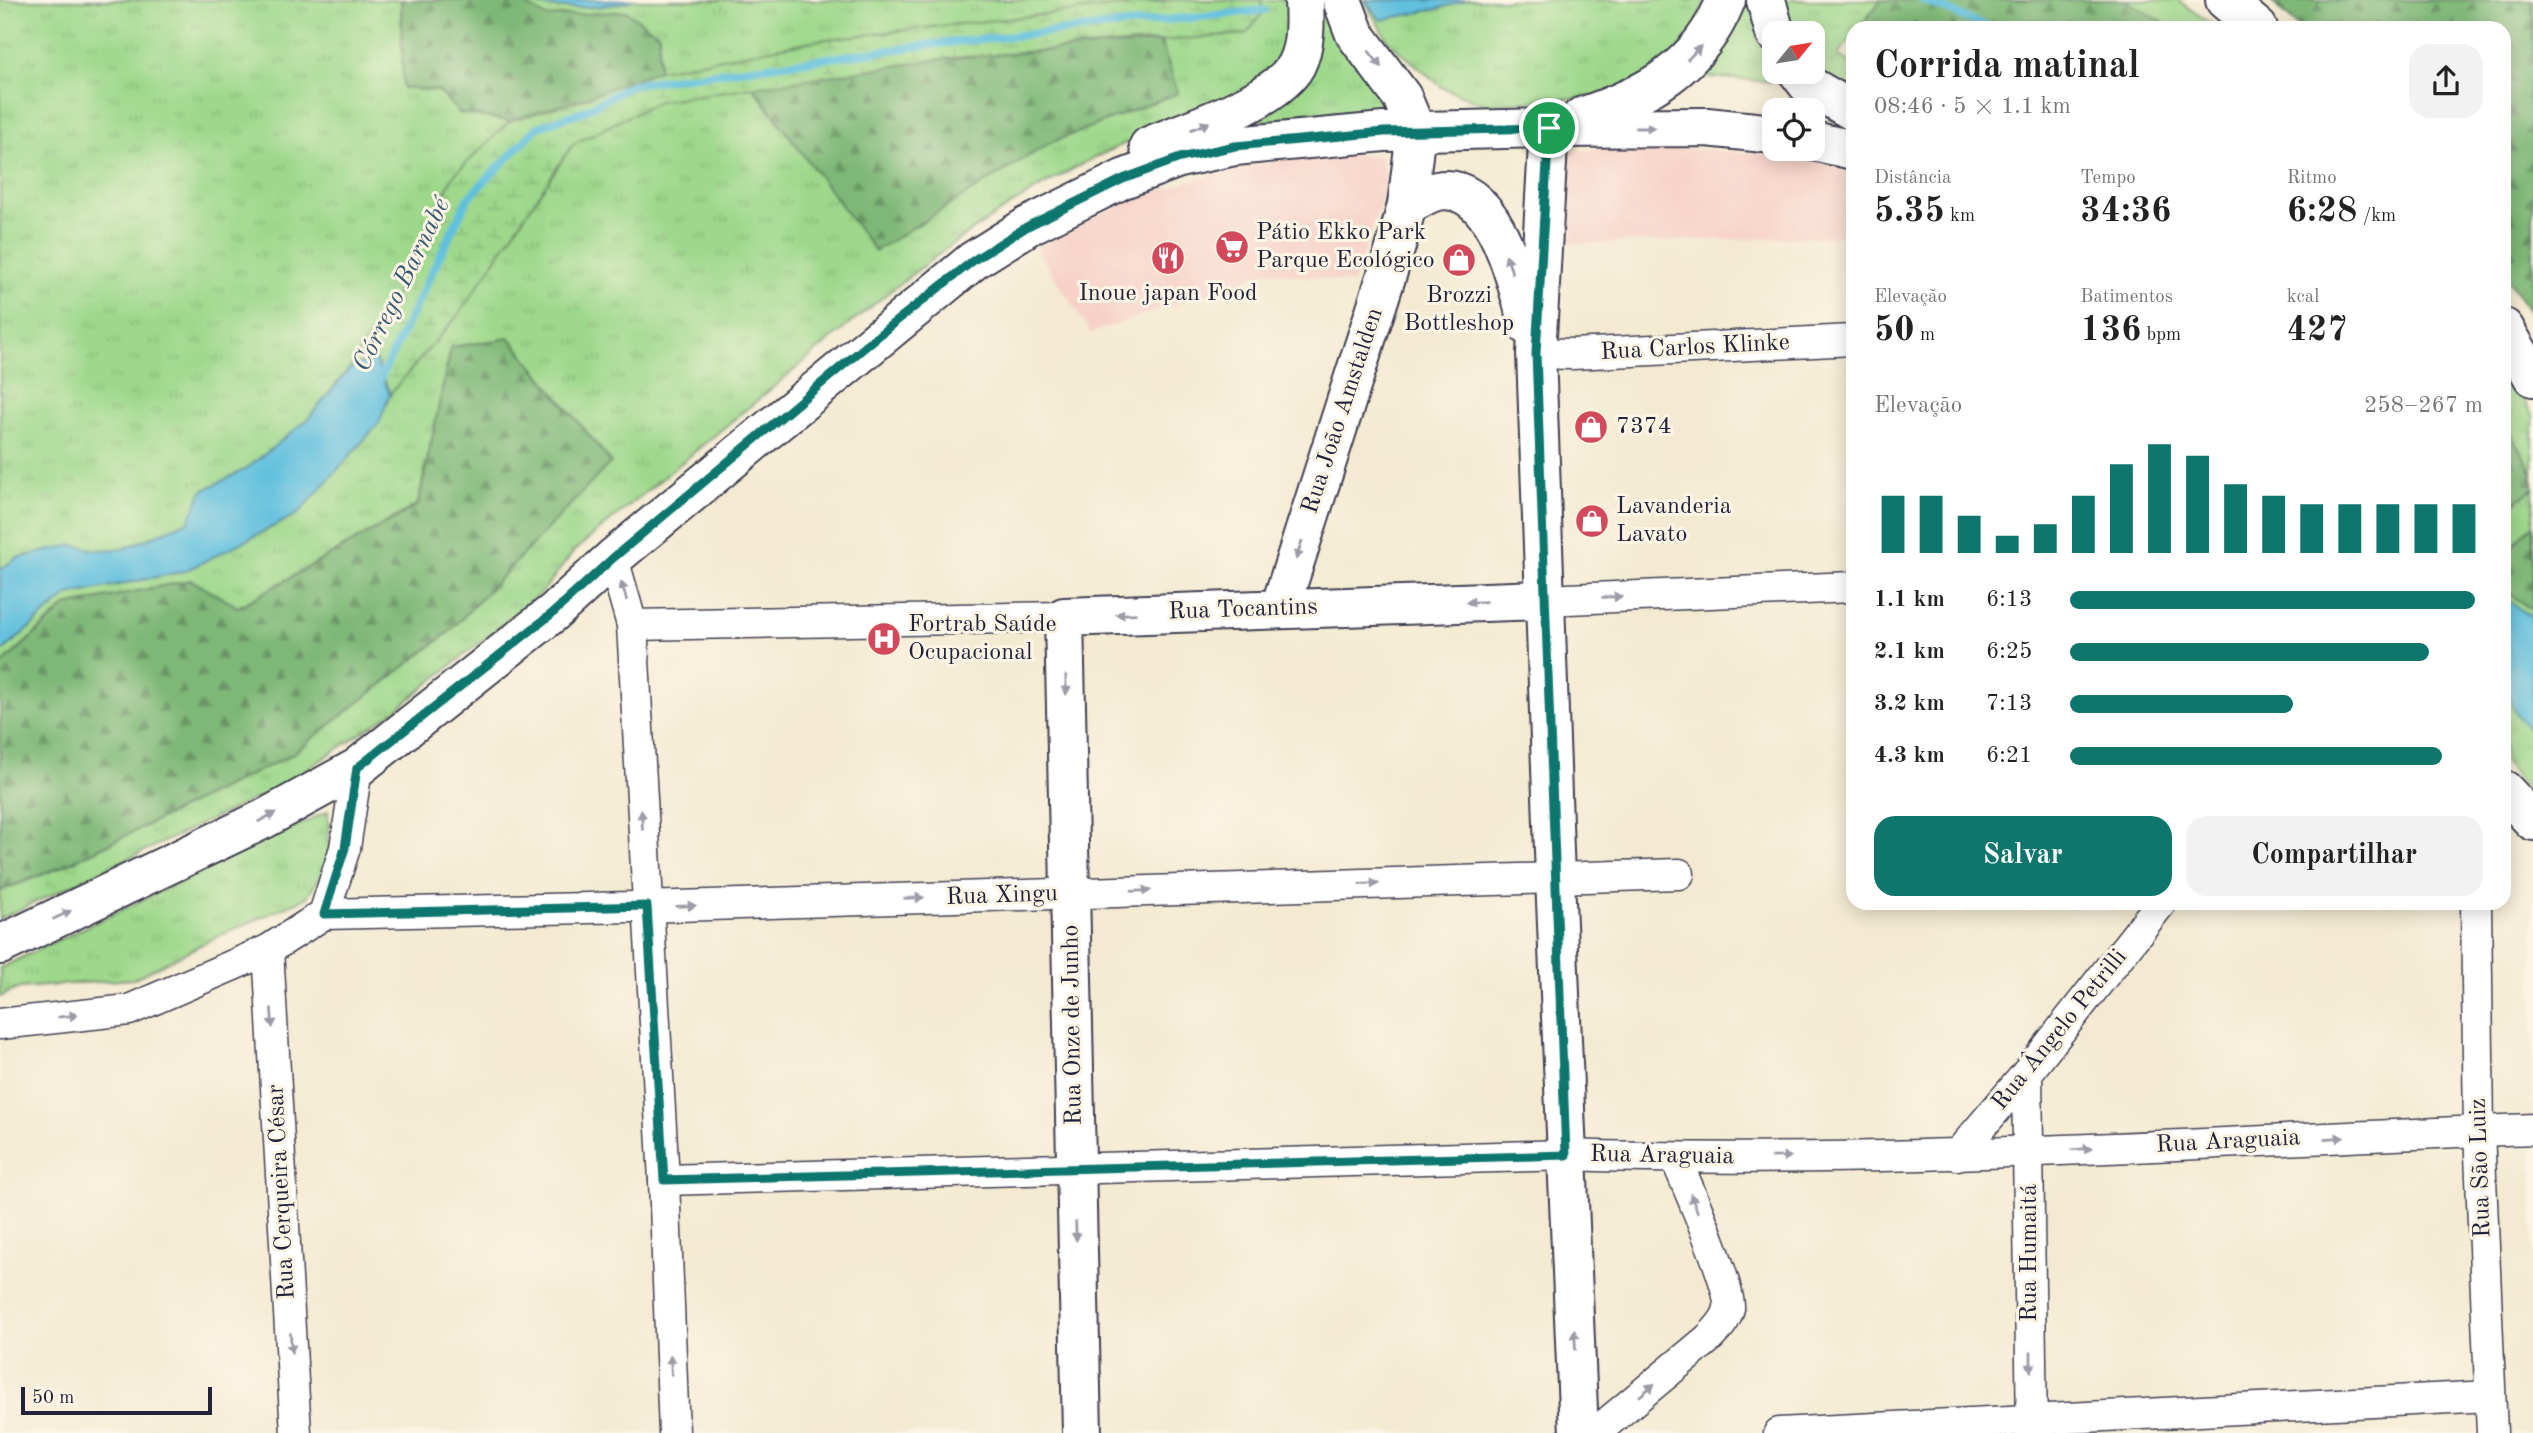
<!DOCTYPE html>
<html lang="pt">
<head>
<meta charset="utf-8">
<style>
	:root { --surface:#fff; --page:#f2f2f2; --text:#222; --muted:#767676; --accent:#0f766e }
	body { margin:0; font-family:"Old Standard TT",serif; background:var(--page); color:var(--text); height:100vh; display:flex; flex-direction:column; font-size:26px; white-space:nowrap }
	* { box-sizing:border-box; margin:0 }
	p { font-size:23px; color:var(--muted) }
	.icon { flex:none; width:38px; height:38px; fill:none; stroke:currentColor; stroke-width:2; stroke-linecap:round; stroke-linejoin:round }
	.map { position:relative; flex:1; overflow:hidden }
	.panel { position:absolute; left:1846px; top:21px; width:665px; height:889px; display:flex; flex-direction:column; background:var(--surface); border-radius:21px; box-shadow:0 4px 18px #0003 }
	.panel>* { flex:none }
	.needle { width:46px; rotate:60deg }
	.buttons { position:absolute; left:1762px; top:21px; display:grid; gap:14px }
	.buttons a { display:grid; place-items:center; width:63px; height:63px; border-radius:14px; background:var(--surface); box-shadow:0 4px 18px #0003; font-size:35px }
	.scale { position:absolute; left:21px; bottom:18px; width:191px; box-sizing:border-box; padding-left:7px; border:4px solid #22223b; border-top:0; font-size:19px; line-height:24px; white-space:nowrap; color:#22223b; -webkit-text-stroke:5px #fcf5e5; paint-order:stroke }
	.pin { position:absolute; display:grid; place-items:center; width:60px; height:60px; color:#fff; margin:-30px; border:4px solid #fff; border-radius:50%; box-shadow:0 2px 7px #0007 }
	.round { display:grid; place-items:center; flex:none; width:74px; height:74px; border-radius:21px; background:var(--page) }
	.head { display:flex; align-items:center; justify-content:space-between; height:119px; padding:0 28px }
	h1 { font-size:38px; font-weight:600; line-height:52px }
	.metrics { display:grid; grid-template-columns:repeat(3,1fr); gap:10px; height:119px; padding:7px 28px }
	.metrics div { display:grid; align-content:center }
	.metrics b { font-size:35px; font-weight:600 }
	.metrics small { font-size:19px; font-weight:400 }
	.metrics p { font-size:19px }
	.chart { height:196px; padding:14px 28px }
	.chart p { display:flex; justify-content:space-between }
	.chart svg { width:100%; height:126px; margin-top:7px; stroke:var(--accent); stroke-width:6 }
	.action { display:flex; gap:14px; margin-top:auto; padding:14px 28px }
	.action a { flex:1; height:80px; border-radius:21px; background:var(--accent); color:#fff; font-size:28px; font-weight:600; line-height:80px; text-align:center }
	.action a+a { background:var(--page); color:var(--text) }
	ul { padding:0 28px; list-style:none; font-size:23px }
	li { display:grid; grid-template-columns:112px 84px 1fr; align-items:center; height:52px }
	li i { height:18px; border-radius:9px; background:var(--accent) }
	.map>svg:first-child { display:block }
	.built { fill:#f7d1c8 }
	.grass { fill:url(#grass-tufts); stroke:#607d63; stroke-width:2 }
	.forest { fill:url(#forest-firs); stroke:#506d59; stroke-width:2 }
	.wetland { fill:url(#wetland-marsh); stroke:#607d63; stroke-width:2 }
	.water { fill:#60c0de; stroke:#41718c; stroke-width:2 }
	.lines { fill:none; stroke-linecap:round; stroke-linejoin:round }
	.stream { stroke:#60c0de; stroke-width:8 }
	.street-casing { stroke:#414052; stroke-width:33 }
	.secondary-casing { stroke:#414052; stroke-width:42 }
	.primary-casing { stroke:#414052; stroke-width:42 }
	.street { stroke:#fff; stroke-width:30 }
	.secondary { stroke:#fff; stroke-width:38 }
	.primary { stroke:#fff; stroke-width:38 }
	.oneway { fill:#9c9ca7 }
	.route-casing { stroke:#fff; stroke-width:14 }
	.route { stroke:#0f766e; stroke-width:9 }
	.labels { text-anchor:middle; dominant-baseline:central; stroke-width:6; stroke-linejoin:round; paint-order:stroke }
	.poi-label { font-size:24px; fill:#22223b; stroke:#fcf5e5; text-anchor:start }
	.street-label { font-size:24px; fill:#22223b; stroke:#fcf5e5 }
	.water-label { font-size:26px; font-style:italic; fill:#385974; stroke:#fcf5e5 }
</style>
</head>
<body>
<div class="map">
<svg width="2533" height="1433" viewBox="0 0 2533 1433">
	<defs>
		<pattern id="grass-tufts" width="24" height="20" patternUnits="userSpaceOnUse" patternTransform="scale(1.75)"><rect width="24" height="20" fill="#9ed88b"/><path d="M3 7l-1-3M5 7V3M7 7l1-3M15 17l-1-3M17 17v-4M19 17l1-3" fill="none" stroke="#88b979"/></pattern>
		<pattern id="forest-firs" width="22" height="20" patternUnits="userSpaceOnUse" patternTransform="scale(1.75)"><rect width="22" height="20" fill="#7eb877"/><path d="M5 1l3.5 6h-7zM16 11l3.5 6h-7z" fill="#679563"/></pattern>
		<pattern id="wetland-marsh" width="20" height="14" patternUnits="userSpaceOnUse" patternTransform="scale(1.75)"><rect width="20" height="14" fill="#9ed88b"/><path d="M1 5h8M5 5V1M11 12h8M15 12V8" fill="none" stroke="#88b979"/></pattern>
	</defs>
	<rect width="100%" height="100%" fill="#fcf5e5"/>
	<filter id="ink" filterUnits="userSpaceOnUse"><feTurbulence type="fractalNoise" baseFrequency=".0143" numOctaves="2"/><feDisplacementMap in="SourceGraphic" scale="14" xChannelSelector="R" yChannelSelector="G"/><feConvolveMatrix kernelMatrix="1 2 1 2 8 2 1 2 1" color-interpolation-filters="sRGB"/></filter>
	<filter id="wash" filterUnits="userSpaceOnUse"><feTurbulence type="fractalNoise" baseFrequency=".00686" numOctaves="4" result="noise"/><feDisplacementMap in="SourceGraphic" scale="28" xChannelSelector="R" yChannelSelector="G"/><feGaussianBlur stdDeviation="1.57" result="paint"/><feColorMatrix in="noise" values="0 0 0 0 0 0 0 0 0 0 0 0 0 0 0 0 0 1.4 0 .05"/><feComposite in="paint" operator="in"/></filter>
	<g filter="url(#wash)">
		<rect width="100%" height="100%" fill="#f3ead1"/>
		<g class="built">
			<path d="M1657 147 1799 155 1853 172V236L1559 244 1560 151Z"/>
			<path d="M1316 153 1380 156 1388 182 1353 283 1270 271 1091 333 1036 248 1127 200 1233 169Z"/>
		</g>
		<g class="grass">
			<path d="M0 0H1291C1289 16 1290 38 1283 52 1263 91 1180 120 1140 137 1002 194 885 294 771 389 706 443 640 496 575 550L542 592 396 710 282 786 0 919V891L61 867 291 755 449 632 431 440 418 504 238 608 191 580 66 606 0 666Z"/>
			<path d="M1317 0H1330L1383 89 1376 114 1243 123Z"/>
			<path d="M1364 0H1705L1695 28 1665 66 1607 96 1484 104 1443 88 1389 42Z"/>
			<path d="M1742 0H1752L1756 23 1774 72H1778L1788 83 1693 76Z"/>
			<path d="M1777 0H1881L1859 28H1853V36L1838 55 1853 64V100L1813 72V33H1786Z"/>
			<path d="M2125 0H2177L2217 28H2172Z"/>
			<path d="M2504 365 2533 416V473L2504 422Z"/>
			<path d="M2533 488V526L2525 531 2504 559V512Z"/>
			<path d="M2504 590 2533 610V797L2504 761Z"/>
			<path d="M328 811 329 863 306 898 218 936 133 979 19 988 0 997V968Z"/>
		</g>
		<g class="forest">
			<path d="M401 0H517L547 17 626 11 659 34V70L585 98 510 121 459 113 439 91 403 88Z"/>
			<path d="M1881 0H2125L2172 28H1859Z"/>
			<path d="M2270 0H2533V316L2504 275V28H2300Z"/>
			<path d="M1161 42 1178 93 1050 143 875 251 752 86 940 59Z"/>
			<path d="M510 338 611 462 449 632 291 755 61 867 0 891V666L66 606 191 580 238 607 418 505 451 347Z"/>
			<path d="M2504 422 2533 473V488L2504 512Z"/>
			<path d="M2533 526V610L2504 590C2504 561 2507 543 2533 526Z"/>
		</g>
		<path class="wetland" d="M1173 0H1260L1265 10 1246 34 940 59 659 101 573 144 459 314 390 394 374 357 348 370 394 297 453 176 510 121 585 98 659 70 819 40Z"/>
		<g class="water">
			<path d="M526 0H633C612 7 544 13 526 0Z"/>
			<path d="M1365 0H1467L1437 9 1381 20Z"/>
			<path d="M374 357 390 394 379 423 298 514 185 571 68 595 0 653V570L17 558 73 545 97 550 123 549 189 521 202 491 246 469 307 420 348 370Z"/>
			<path d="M2504 598 2533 618V732C2493 701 2504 643 2504 598Z"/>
		</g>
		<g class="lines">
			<g class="stream">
				<path d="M1922 0 1990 28"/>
				<path d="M378 383 468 198 538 127 586 110 633 84 935 44 1265 10"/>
			</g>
		</g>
	</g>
	<g filter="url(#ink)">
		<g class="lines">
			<g class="street-casing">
				<g id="street">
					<path d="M1536 353 1572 354 1853 340"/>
					<path d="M613 558 632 625 664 1180 674 1433"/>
					<path d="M1544 600 1853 587"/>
					<path d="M632 625 1064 617"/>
					<path d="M2476 903 2479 1131 2492 1433"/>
					<path d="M324 914 677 906 1679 874"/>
					<path d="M268 950 296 1433"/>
					<path d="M0 1024 129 1010 268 950 324 914 345 848 357 768"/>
					<path d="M2027 1073 2032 1433"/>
					<path d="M1957 1155 2027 1073 2161 903"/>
					<path d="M664 1180 1566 1155C1889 1166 2211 1141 2533 1129"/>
					<path d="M1595 1433 1708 1339C1716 1331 1727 1320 1729 1308 1731 1286 1687 1185 1676 1159"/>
					<path d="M1779 1433 2490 1396"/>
				</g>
			</g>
			<g class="secondary-casing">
				<g id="secondary">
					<path d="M1549 128 1536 353 1555 878 1579 1433"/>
					<path d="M1407 205C1416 201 1427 193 1437 191 1496 179 1517 286 1529 327"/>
					<path d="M1280 608 1396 246 1407 205 1416 131"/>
					<path d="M1082 1433 1064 617 1544 600"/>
				</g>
			</g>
			<g class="primary-casing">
				<g id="primary">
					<path d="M1342 0 1355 34 1402 97 1416 131"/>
					<path d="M1766 0 1775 33"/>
					<path d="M2225 0 2258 28"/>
					<path d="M1798 72 1808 85 1853 111"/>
					<path d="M1581 117C1647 95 1699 68 1726 0"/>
					<path d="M1813 141 1853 150"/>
					<path d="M1149 146C1187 130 1276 102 1296 65 1306 45 1305 21 1304 0"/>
					<path d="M2504 328 2533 377"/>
					<path d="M2504 790 2533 821"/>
					<path d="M0 945 264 819 357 768 554 612 613 558 974 260 1028 226 1123 179 1179 158 1235 146 1384 132 1549 128 1707 127 1774 134"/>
				</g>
			</g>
			<use href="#street" class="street"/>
			<use href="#secondary" class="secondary"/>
			<use href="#primary" class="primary"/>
		</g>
		<defs><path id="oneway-solid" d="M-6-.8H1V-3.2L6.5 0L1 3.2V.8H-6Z" transform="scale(1.75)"/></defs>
		<g class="oneway">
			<use href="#oneway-solid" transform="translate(1694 53) rotate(-46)"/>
			<use href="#oneway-solid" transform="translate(1375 59) rotate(52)"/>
			<use href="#oneway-solid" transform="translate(1200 126) rotate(-22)"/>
			<use href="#oneway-solid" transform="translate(1645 128)"/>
			<use href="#oneway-solid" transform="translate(1509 264) rotate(-109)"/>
			<use href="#oneway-solid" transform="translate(1299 550) rotate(108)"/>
			<use href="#oneway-solid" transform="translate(624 591) rotate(-106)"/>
			<use href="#oneway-solid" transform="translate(1612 597) rotate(-2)"/>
			<use href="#oneway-solid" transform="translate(1476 602) rotate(178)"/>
			<use href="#oneway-solid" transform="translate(1126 614) rotate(178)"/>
			<use href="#oneway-solid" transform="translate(1066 685) rotate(89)"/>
			<use href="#oneway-solid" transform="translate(267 817) rotate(-28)"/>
			<use href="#oneway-solid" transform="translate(642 820) rotate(-93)"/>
			<use href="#oneway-solid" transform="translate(1369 884) rotate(-2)"/>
			<use href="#oneway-solid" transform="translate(1141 891) rotate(-2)"/>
			<use href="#oneway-solid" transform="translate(914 898) rotate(-2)"/>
			<use href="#oneway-solid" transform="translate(686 906) rotate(-2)"/>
			<use href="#oneway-solid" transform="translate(62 915) rotate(-25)"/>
			<use href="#oneway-solid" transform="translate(68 1016) rotate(-6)"/>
			<use href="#oneway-solid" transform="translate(272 1018) rotate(87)"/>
			<use href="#oneway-solid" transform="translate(2334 1138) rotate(-3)"/>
			<use href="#oneway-solid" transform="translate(2082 1149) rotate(-3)"/>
			<use href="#oneway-solid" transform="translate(1781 1157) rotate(-1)"/>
			<use href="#oneway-solid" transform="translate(1694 1203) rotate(-111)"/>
			<use href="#oneway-solid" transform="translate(1076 1231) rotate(88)"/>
			<use href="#oneway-solid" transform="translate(1575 1340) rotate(-93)"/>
			<use href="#oneway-solid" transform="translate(291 1343) rotate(87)"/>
			<use href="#oneway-solid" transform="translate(2031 1362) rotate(90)"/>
			<use href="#oneway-solid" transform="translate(671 1365) rotate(-92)"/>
			<use href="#oneway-solid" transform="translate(1647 1390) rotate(-40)"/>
		</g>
	</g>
	<g class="lines" filter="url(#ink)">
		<g class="route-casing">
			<path id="route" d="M1549 128 1536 353 1566 1155 664 1180 647 906 324 914 345 848 357 768 554 612 613 558 890 326 974 260 1028 226 1123 179 1180 158 1235 146 1384 132Z"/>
		</g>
		<use href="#route" class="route"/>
	</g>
	<defs>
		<g id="supermarket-disc" transform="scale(1.75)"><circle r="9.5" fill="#d1495b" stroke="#fcf5e5"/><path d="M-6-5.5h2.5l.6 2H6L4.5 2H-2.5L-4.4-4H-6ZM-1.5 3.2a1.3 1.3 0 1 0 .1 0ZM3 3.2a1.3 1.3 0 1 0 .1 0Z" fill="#fff"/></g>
		<g id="restaurant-disc" transform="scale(1.75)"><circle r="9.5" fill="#d1495b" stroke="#fcf5e5"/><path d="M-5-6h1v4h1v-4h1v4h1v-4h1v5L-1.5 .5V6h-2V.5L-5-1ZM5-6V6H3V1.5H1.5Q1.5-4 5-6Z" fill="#fff"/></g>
		<g id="shop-disc" transform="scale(1.75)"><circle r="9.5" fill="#d1495b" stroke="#fcf5e5"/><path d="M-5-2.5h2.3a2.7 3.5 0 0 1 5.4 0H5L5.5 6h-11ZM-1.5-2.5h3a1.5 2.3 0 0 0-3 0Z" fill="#fff"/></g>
		<g id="hospital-disc" transform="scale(1.75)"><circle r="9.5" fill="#d1495b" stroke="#fcf5e5"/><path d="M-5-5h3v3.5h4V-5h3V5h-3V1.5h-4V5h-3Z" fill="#fff"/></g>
	</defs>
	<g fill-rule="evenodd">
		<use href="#supermarket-disc" x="1232" y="247"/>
		<use href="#restaurant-disc" x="1168" y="258"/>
		<use href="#shop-disc" x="1459" y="260"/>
		<use href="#shop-disc" x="1591" y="427"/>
		<use href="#shop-disc" x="1592" y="521"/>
		<use href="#hospital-disc" x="884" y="639"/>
	</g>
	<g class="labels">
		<g class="poi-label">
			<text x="1256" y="233">Pátio Ekko Park<tspan x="1256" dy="28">Parque Ecológico</tspan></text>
			<text x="1168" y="294" text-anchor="middle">Inoue japan Food</text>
			<text x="1459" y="296" text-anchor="middle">Brozzi<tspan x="1459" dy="28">Bottleshop</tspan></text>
			<text x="1616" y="427">7374</text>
			<text x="1616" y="507">Lavanderia<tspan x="1616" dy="28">Lavato</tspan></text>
			<text x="908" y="625">Fortrab Saúde<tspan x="908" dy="28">Ocupacional</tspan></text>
		</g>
		<g class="street-label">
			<text transform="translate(1695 348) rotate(-3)">Rua Carlos Klinke</text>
			<text transform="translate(1343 411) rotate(-72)">Rua João Amstalden</text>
			<text transform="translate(1243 610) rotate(-2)">Rua Tocantins</text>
			<text transform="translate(1002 896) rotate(-2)">Rua Xingu</text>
			<text transform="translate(1073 1025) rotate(-91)">Rua Onze de Junho</text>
			<text transform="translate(2060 1030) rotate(-51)">Rua Ângelo Petrilli</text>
			<text transform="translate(2228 1142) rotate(-3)">Rua Araguaia</text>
			<text transform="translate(1662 1156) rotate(1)">Rua Araguaia</text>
			<text transform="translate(2481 1168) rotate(-92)">Rua São Luiz</text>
			<text transform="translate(282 1192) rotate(-93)">Rua Cerqueira César</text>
			<text transform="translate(2030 1253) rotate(-90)">Rua Humaitá</text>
		</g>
		<g class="water-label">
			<text transform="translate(402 285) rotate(-64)">Córrego Barnabé</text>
		</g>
	</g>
</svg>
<div class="buttons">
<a><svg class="needle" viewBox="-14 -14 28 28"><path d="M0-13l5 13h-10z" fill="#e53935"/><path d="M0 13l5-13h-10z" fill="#767676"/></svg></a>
<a><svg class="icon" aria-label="locate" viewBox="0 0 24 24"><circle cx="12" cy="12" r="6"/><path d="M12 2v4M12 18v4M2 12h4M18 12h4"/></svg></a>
</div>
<div class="scale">50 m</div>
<div class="pin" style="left:1549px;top:128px;background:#1e9e55"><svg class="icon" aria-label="arrive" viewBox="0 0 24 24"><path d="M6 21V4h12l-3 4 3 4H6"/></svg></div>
<section class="panel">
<div class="head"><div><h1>Corrida matinal</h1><p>08:46 · 5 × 1.1 km</p></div><a class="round"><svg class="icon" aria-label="share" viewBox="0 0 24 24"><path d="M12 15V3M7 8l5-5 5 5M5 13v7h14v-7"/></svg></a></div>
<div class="metrics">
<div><p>Distância</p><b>5.35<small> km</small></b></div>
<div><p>Tempo</p><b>34:36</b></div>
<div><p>Ritmo</p><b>6:28<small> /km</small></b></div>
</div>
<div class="metrics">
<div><p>Elevação</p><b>50<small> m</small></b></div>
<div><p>Batimentos</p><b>136<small> bpm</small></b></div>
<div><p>kcal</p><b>427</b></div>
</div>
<div class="chart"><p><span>Elevação</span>258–267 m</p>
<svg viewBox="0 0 160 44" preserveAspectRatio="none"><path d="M5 44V24M15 44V24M25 44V31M35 44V38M45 44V34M55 44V24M65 44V13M75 44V6M85 44V10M95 44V20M105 44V24M115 44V27M125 44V27M135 44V27M145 44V27M155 44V27"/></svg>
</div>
<ul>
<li><b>1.1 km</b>6:13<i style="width:98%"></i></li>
<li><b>2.1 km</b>6:25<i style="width:87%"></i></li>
<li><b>3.2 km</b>7:13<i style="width:54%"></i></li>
<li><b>4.3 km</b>6:21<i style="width:90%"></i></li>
</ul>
<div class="action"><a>Salvar</a><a>Compartilhar</a></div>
</section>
</div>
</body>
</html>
